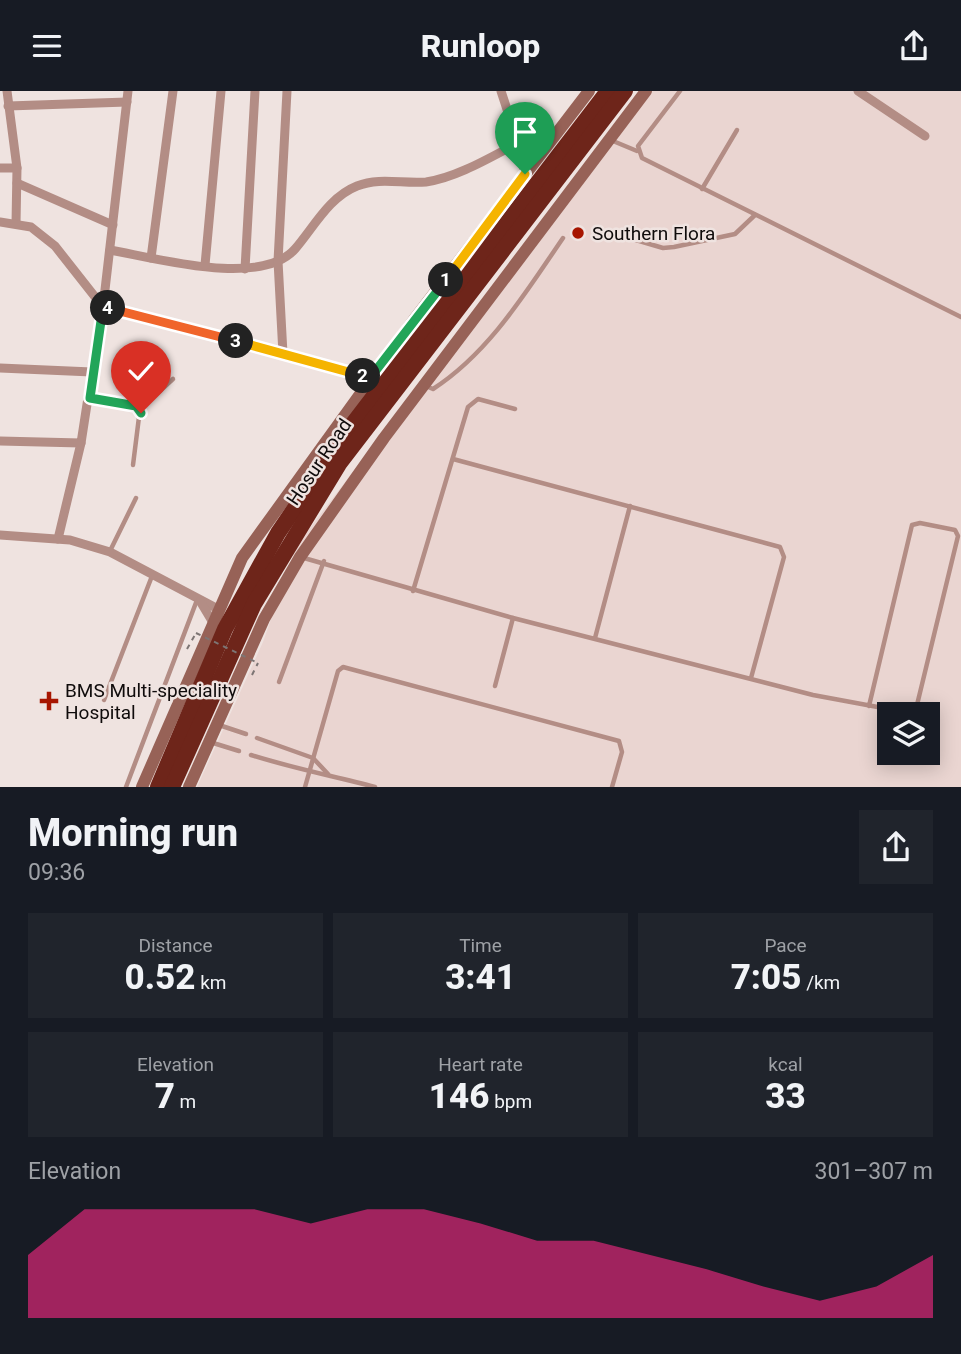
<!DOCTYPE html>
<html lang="en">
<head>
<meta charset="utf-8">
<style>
	:root { --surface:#171b24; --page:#20242c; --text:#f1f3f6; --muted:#9ea1a6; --accent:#db2777 }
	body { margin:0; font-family:Roboto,sans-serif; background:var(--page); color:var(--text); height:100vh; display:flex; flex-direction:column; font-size:26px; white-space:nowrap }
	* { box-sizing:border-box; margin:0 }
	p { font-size:23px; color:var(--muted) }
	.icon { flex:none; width:38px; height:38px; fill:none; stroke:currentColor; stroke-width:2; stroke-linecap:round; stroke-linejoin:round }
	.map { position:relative; height:696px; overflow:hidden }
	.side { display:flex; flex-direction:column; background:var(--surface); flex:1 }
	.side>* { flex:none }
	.tools { position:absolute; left:877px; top:611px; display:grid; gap:14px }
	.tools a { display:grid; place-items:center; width:63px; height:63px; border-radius:0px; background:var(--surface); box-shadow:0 4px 18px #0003; font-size:35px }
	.pin { position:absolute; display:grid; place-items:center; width:60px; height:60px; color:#fff; margin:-72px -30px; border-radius:50% 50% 50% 0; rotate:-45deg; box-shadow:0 0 7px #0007 }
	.pin .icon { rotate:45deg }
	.km { position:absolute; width:35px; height:35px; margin:-18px; border-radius:50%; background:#222; color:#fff; font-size:19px; line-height:35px; text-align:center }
	.round { display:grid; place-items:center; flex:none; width:74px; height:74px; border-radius:0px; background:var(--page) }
	.head { display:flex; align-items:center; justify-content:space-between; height:119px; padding:0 28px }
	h1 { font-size:38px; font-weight:800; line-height:52px }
	.figures { display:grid; grid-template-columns:repeat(3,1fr); gap:10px; height:119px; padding:7px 28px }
	.figures div { display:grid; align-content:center; border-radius:0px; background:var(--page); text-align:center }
	.figures b { font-size:35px; font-weight:800 }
	.figures small { font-size:19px; font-weight:400 }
	.figures p { font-size:19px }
	.chart { height:196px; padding:14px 28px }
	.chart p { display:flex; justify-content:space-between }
	.chart svg { width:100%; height:126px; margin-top:7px; fill:var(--accent); opacity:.7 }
	header { display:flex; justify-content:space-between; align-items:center; height:91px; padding:0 28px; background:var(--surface); font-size:32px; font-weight:800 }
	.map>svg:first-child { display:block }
	.built { fill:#ead5d1; fill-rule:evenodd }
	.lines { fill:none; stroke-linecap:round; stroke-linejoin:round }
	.path { stroke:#7d7574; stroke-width:2; stroke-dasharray:5 5; stroke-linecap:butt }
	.lane { stroke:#b38d85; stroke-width:4.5 }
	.street { stroke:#b38d85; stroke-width:9 }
	.secondary { stroke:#976257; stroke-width:12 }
	.highway { stroke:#6e251a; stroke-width:16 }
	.path-bridge { stroke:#7d7574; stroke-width:2; stroke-dasharray:5 5; stroke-linecap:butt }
	.split-1-casing { stroke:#fff; stroke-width:14 }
	.split-2-casing { stroke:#fff; stroke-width:14 }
	.split-3-casing { stroke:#fff; stroke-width:14 }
	.split-4-casing { stroke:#fff; stroke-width:14 }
	.split-5-casing { stroke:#fff; stroke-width:14 }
	.split-1 { stroke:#f5b400; stroke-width:9 }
	.split-2 { stroke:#22a559; stroke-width:9 }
	.split-3 { stroke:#f5b400; stroke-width:9 }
	.split-4 { stroke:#f0652b; stroke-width:9 }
	.split-5 { stroke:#22a559; stroke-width:9 }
	.poi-dot { fill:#a71500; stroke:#efe3e0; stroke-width:2.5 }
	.labels { text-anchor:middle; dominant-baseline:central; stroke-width:5; stroke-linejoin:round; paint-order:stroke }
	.poi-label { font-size:19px; fill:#0f0b0b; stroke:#efe3e0; text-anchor:start }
	.street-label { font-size:19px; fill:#0f0b0b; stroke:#efe3e0 }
</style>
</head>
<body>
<header><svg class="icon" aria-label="menu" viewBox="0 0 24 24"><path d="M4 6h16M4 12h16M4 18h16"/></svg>Runloop<svg class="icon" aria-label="share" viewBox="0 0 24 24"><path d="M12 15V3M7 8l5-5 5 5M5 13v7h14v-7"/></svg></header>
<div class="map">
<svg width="961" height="696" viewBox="0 0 961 696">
	<rect width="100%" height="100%" fill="#efe3e0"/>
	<path class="built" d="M643 0H961V696H197L263 551 297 454ZM889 623H928V662H889Z"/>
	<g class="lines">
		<g class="path">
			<path d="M187 558 196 542"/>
			<path d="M252 584 258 572"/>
		</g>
		<g class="lane">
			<path d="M680 0 638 55 642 67 961 226"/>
			<path d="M613 50 637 60"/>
			<path d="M702 98 737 39"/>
			<path d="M619 144 663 157 674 156 735 143 755 124"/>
			<path d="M426 295 433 298C489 262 526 201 563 147"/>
			<path d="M90 307 140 318 133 374"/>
			<path d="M140 318 173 288"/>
			<path d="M453 368 780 456 784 466 751 587"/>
			<path d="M110 460 136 407"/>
			<path d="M304 467 513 527 813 604 910 622 916 618 958 445 955 439 920 432 912 434 869 615"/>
			<path d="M413 500 468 316 478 308 515 318"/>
			<path d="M595 547 630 415"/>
			<path d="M279 591 324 470"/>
			<path d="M495 595 513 527"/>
			<path d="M104 609 152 485"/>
			<path d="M219 634 246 643"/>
			<path d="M257 647 313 667 328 683"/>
			<path d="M210 651 239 660"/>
			<path d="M251 664C292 677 333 685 375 696"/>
			<path d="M126 696 197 509"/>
			<path d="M305 696 338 580 343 576 619 650 622 661 612 696"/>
		</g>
		<g class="street">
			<path d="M7 0 17 77 16 133"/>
			<path d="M501 0 518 52 525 84"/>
			<path d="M858 0 925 45"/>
			<path d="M8 15 127 11"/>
			<path d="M0 77H17"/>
			<path d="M17 92 113 134"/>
			<path d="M0 131 31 136 55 155 103 216"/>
			<path d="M110 159C155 167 261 197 295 158 314 136 329 106 357 95 380 86 402 93 426 91 456 87 491 66 518 52"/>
			<path d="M151 167 173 0"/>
			<path d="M205 174 221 0"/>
			<path d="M245 178 255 0"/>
			<path d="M103 216 128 0"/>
			<path d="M283 263 278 170 287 0"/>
			<path d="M0 277 92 281 81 352 0 350"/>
			<path d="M92 281 103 216 370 287"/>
			<path d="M0 444 70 449 110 461 218 518"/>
			<path d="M58 448 81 352"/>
			<path d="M200 510 212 530"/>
		</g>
		<g class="secondary">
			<path d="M142 696 242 467 413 230 589 0"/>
			<path d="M189 696 264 528 300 466 384 347 646 0"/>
		</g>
		<g class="highway">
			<path d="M158 696 225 538 278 442 348 339 608 0"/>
			<path d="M172 696 254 513 339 373 625 0"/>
		</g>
		<path class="path-bridge" d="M196 542 258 572"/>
	</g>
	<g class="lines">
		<g class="split-1-casing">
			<path id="split-1" d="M446 189 525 83"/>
		</g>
		<g class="split-2-casing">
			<path id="split-2" d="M363 285 370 287 446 189"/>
		</g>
		<g class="split-3-casing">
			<path id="split-3" d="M236 250 363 285"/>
		</g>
		<g class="split-4-casing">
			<path id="split-4" d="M108 217 236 250"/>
		</g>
		<g class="split-5-casing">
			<path id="split-5" d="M108 217 103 216 90 307 136 315 141 322"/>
		</g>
		<use href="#split-1" class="split-1"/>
		<use href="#split-2" class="split-2"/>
		<use href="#split-3" class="split-3"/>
		<use href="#split-4" class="split-4"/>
		<use href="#split-5" class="split-5"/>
	</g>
	<g class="poi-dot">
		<circle cx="578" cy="142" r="7"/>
		<path d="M45.5 599.5h7v7h7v7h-7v7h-7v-7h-7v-7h7z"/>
	</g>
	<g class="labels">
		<g class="poi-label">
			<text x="592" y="142">Southern Flora</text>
			<text x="65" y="599">BMS Multi-speciality<tspan x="65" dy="22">Hospital</tspan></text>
		</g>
		<g class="street-label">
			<text transform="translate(319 371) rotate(-56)">Hosur Road</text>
		</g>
	</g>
</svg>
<div class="tools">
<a><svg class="icon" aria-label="layers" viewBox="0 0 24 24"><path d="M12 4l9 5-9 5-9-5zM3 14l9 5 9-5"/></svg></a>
</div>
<div class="pin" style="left:525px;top:83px;background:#1e9e55"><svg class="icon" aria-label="arrive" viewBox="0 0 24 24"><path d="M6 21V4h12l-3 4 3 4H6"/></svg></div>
<div class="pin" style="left:141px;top:322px;background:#d93025"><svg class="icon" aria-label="check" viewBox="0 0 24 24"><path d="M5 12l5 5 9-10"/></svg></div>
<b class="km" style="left:446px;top:189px">1</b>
<b class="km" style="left:363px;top:285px">2</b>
<b class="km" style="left:236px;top:250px">3</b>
<b class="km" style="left:108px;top:217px">4</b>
</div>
<section class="side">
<div class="head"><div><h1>Morning run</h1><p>09:36</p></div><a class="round"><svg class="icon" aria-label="share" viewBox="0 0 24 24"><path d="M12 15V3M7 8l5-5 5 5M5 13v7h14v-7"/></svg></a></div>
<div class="figures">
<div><p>Distance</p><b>0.52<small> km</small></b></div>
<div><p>Time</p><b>3:41</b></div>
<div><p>Pace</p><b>7:05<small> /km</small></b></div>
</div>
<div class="figures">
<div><p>Elevation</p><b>7<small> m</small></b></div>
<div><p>Heart rate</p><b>146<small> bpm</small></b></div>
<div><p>kcal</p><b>33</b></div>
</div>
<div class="chart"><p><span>Elevation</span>301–307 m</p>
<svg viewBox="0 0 160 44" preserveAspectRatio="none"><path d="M0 44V22L10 6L20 6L30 6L40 6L50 11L60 6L70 6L80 11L90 17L100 17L110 22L120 27L130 33L140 38L150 33L160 22V44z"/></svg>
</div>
</section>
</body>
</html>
